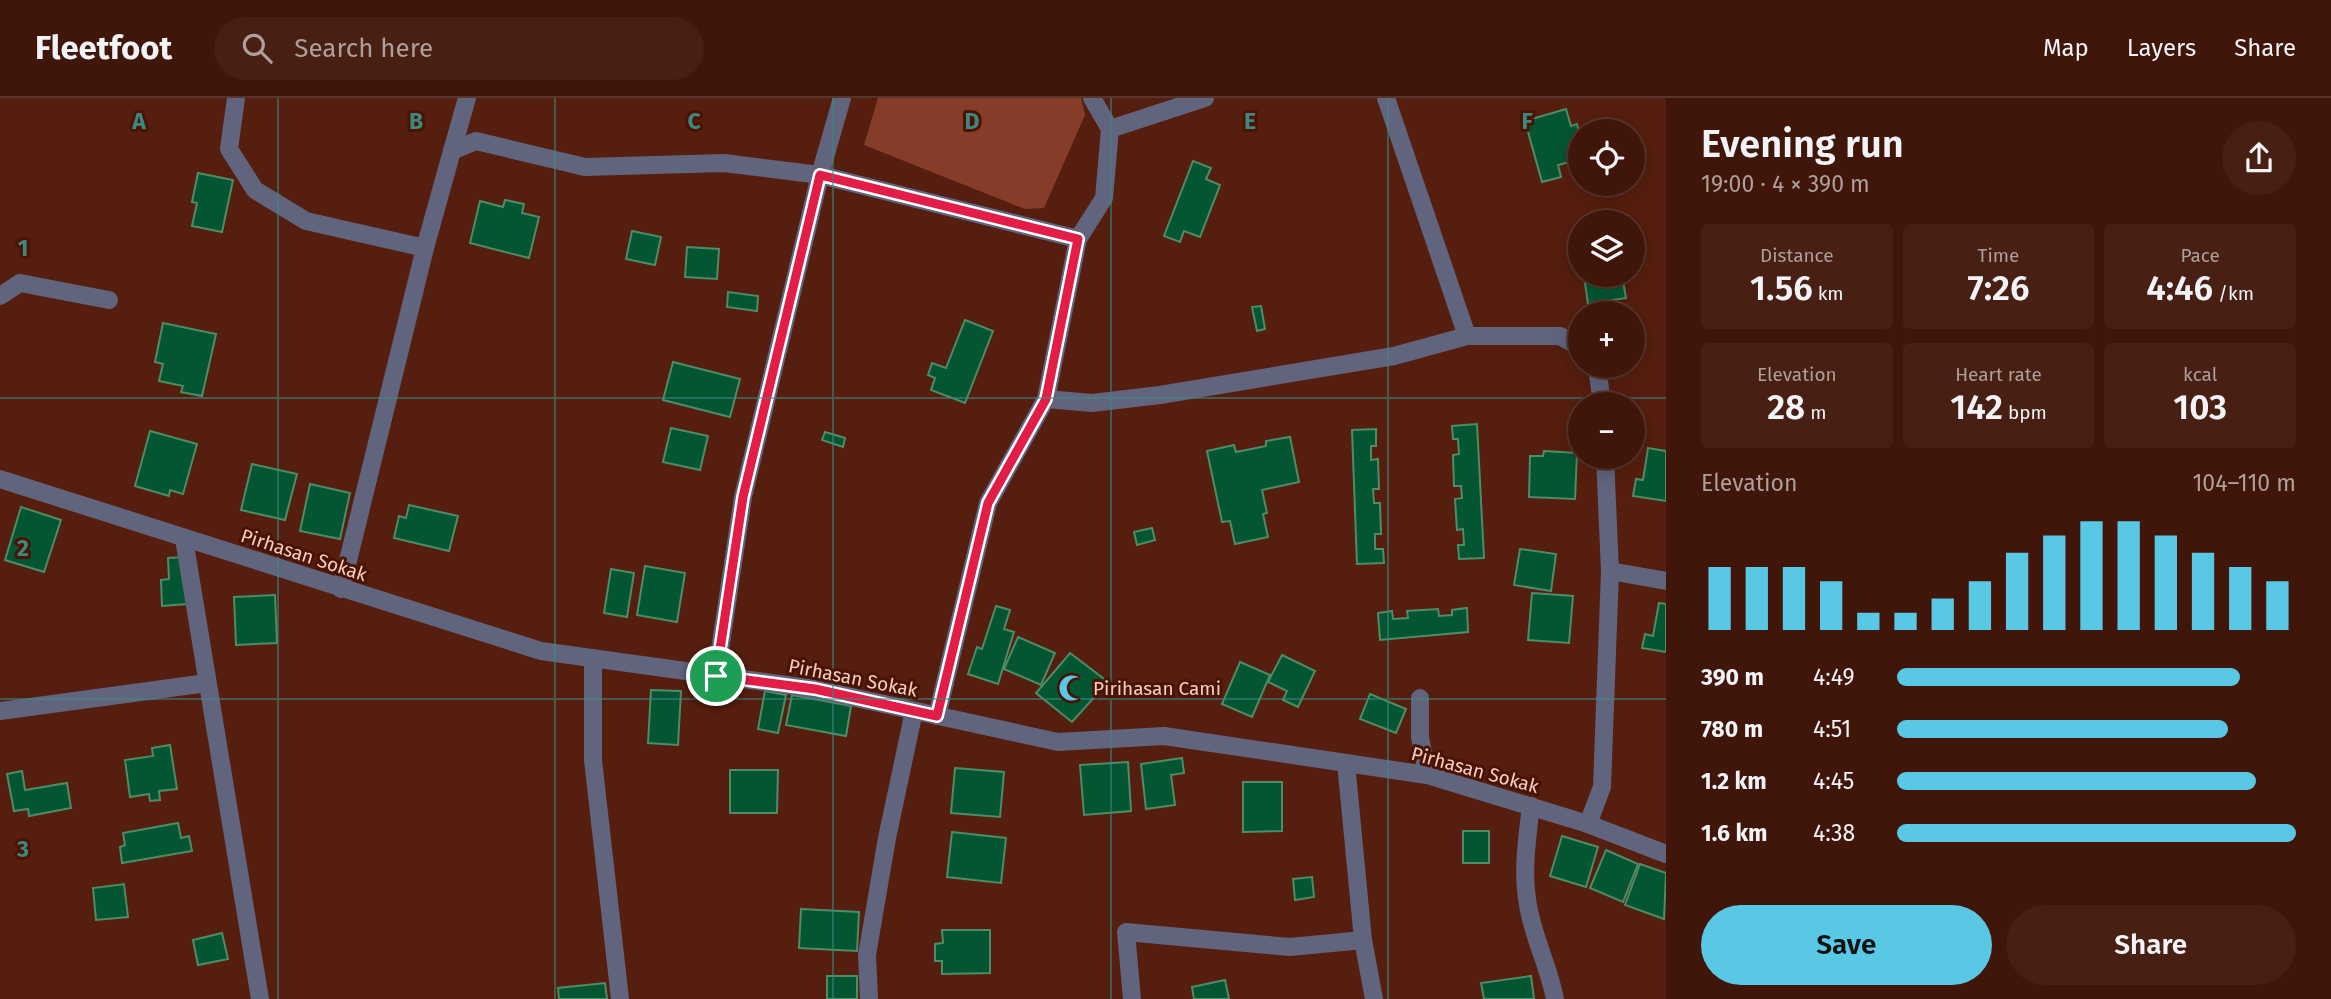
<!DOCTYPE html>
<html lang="en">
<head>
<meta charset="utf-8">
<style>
	:root { --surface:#40160a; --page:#471f13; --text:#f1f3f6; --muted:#ae9f9c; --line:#59352b; --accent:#58c8e4 }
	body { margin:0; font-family:"Fira Sans",sans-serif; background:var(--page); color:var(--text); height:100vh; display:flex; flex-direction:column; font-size:26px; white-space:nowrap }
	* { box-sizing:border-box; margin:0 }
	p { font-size:23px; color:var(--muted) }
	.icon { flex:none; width:38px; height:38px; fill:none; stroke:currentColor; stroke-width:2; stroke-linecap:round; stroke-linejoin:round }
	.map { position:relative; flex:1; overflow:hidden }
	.sheet { display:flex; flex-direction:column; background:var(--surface); width:665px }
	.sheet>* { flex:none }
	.fabs { position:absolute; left:1568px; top:21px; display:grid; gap:14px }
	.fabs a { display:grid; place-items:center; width:77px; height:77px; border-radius:50%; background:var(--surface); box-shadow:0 4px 18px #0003,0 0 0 2px var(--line); font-size:35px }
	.pin { position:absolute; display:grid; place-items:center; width:60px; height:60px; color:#fff; margin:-30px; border:4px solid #fff; border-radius:50%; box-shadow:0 2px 7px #0007 }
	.round { display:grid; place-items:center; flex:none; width:74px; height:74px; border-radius:37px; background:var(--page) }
	.overview { display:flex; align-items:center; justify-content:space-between; height:119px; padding:0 35px }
	h1 { font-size:38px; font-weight:600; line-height:52px }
	.metrics { display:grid; grid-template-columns:repeat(3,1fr); gap:10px; height:119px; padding:7px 35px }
	.metrics div { display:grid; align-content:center; border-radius:7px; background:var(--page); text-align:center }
	.metrics b { font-size:35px; font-weight:600 }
	.metrics small { font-size:19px; font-weight:400 }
	.metrics p { font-size:19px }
	.chart { height:196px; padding:14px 35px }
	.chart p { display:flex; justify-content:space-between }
	.chart svg { width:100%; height:126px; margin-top:7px; stroke:var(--accent); stroke-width:6 }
	.cta { display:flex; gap:14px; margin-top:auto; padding:14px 35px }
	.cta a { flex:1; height:80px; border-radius:42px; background:var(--accent); color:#111; font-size:28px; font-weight:600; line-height:80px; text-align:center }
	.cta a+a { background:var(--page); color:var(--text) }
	ul { padding:0 35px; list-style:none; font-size:23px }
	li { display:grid; grid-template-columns:112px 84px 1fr; align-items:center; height:52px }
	li i { height:18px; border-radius:9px; background:var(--accent) }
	header { display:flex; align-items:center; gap:42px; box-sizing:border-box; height:98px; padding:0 35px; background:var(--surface); border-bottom:2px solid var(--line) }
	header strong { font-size:33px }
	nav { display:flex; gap:38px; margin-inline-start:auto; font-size:24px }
	.search { width:490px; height:63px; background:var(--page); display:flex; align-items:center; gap:18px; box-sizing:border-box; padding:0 24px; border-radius:38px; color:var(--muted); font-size:26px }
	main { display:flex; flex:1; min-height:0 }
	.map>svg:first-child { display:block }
	.green { fill:#853d29 }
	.building { fill:#045632; stroke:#4d8c67; stroke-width:2 }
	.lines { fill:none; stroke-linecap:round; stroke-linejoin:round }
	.minor { stroke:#60647d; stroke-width:18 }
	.tertiary { stroke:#60647d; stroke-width:18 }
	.route-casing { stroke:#fff; stroke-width:14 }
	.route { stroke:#e11d48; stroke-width:9 }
	.grid { fill:none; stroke:#3d887f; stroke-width:2; stroke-opacity:0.55 }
	.labels { text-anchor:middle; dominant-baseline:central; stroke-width:6; stroke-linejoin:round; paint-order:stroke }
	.street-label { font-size:19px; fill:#f4cfc5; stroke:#4a1303 }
	.poi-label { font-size:19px; fill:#f4cfc5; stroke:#4a1303; text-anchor:start }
	.grid-label { font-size:23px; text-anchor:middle; font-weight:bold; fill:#3d887f; stroke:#4a1303; stroke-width:6; stroke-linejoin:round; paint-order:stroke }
</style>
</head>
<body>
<header>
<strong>Fleetfoot</strong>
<div class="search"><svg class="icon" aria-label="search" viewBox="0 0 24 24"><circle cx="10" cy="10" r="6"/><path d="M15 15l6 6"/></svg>Search here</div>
<nav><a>Map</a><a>Layers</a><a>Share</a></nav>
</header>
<main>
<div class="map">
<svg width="1666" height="901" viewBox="0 0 1666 901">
	<rect width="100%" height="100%" fill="#561e0e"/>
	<path class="green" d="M878 0H1081L1085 17 1044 110 1025 111 864 47Z"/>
	<g class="building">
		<path d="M1566 11 1571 28 1577 26 1580 38V72L1573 74 1570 64 1558 67 1561 79 1542 84 1525 23Z"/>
		<path d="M1193 63 1211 70 1206 81 1220 87 1200 139 1184 133 1180 144 1164 138Z"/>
		<path d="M198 75 233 82 222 134 192 128 197 105 192 104Z"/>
		<path d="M505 102 524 106 522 115 539 119 529 160 470 145 480 103 503 109Z"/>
		<path d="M632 133 661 139 655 167 626 161Z"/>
		<path d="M687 149 719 151 717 181 685 179Z"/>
		<path d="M1594 177H1622L1626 200 1588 206 1584 178Z"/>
		<path d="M728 194 758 198 757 213 727 209Z"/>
		<path d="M1261 208 1265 231 1257 233 1252 209Z"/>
		<path d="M965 222 993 233 965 305 931 292 935 280 928 277 932 265 946 270Z"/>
		<path d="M163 225 216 236 202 298 181 294 183 288 159 283 163 266 155 264Z"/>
		<path d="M673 264 740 281 730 319 663 302Z"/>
		<path d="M1477 326 1484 460 1459 461 1458 447H1464L1463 431 1457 432 1455 401 1462 400 1461 388H1454L1453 357 1459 356 1458 341H1453L1452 328Z"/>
		<path d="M671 330 708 338 700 372 663 364Z"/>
		<path d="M1376 331V348H1371V362L1378 361 1379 391H1373L1374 405H1380L1381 436H1375V451H1383L1384 465 1357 466 1352 332Z"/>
		<path d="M150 333 197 346 183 396 170 392 169 398 135 388Z"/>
		<path d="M825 334 845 340 843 349 822 342Z"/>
		<path d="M1290 339 1299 384 1262 392 1267 415 1263 416 1268 439 1235 446 1230 423 1222 424 1207 353 1234 347 1236 354 1266 348V343Z"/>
		<path d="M1648 350 1666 353V403L1633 398 1636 381 1643 382Z"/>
		<path d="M1544 353 1577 355 1575 401 1529 399 1530 358H1543Z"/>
		<path d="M252 366 297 376 285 422 241 412Z"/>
		<path d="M310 386 350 395 340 441 300 433Z"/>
		<path d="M409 407 458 418 449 453 394 440 399 418 406 420Z"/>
		<path d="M21 409 61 422 44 474 5 462Z"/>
		<path d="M1152 430 1155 442 1137 447 1134 434Z"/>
		<path d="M1520 451 1556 456 1551 493 1514 487Z"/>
		<path d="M184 459 187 506 162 508 161 482 169 481 168 460Z"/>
		<path d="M645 468 685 475 677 524 637 517Z"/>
		<path d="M611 471 634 475 627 519 604 515Z"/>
		<path d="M1532 495 1573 498 1569 545 1528 542Z"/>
		<path d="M275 497 277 545 236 547 234 499Z"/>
		<path d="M1659 505 1666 506V554L1642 550 1645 536 1653 538Z"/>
		<path d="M996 508 1010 512 1004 531 1014 534 998 586 968 576 977 549 982 551Z"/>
		<path d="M1467 510 1468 534 1380 542 1378 515 1392 513 1393 521 1408 520 1407 513 1438 511 1439 518 1452 517V512Z"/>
		<path d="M1018 539 1055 555 1041 587 1004 571Z"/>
		<path d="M1070 555 1108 584 1072 624 1036 595Z"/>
		<path d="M1282 557 1315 573 1298 609 1283 602 1287 593 1268 584Z"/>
		<path d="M1240 564 1270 577 1252 619 1222 606Z"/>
		<path d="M651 592 681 593 678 647 648 645Z"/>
		<path d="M765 593 786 597 778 635 758 631Z"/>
		<path d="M1370 596 1406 611 1396 635 1360 621Z"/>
		<path d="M792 597 851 608 846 638 786 627Z"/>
		<path d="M170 647 177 691 159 693 160 702 150 703 149 696 130 699 125 662 153 658 152 650Z"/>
		<path d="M1182 660 1184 675 1171 677 1175 707 1146 711 1141 666Z"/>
		<path d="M1128 664 1131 713 1084 717 1080 667Z"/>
		<path d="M955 670 1004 674 1000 719 951 715Z"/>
		<path d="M730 672H778L777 715H730Z"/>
		<path d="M22 673 25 692 67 685 71 710 29 718 28 711 14 713 7 676Z"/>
		<path d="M1243 684H1282V733L1243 734Z"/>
		<path d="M178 725 181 740 189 738 192 753 122 765 120 749 125 747 123 735Z"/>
		<rect x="1463" y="733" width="26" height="32"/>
		<path d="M952 734 1006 740 1001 785 947 779Z"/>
		<path d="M1562 738 1598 749 1586 789 1550 778Z"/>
		<path d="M1606 752 1638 766 1623 804 1590 790Z"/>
		<path d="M1640 766 1666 775 1664 821 1625 807Z"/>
		<path d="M1312 779 1314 799 1295 802 1293 781Z"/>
		<path d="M124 786 128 819 96 822 93 790Z"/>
		<path d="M801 811 859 814 857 853 799 850Z"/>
		<path d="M942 832H990V875L942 876V863H935V846L943 845Z"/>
		<path d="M222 835 228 861 198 867 193 842Z"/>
		<rect x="827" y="878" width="30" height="23"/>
		<path d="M1531 878 1534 901H1484L1481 885Z"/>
		<path d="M1225 882 1229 901H1194L1192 889Z"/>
		<path d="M605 885 607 901H559L558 890Z"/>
	</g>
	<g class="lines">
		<g class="minor">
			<path d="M236 0 229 51 255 92 306 123 425 150"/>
			<path d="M1386 0 1467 238"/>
			<path d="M1110 31 1205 0"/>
			<path d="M452 53 467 0"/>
			<path d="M0 198 20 185 109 202"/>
			<path d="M1597 268 1602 306"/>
			<path d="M1046 301 1092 305 1160 297 1394 258 1467 238H1560L1580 249"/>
			<path d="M184 441 260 901"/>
			<path d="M1610 473 1666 483"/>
			<path d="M341 491 425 150 452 53 476 43 585 69 724 65 820 77 1078 141"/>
			<path d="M593 560V662L620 901"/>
			<path d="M716 578 743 399 820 77 842 0"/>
			<path d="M1420 600V639L1427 677"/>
			<path d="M0 613 207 585"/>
			<path d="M937 618 988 405 1046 301 1078 141 1104 100 1110 31 1092 0"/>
			<path d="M1346 665 1363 842 1374 901"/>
			<path d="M1531 708C1527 741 1522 774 1528 807 1533 839 1549 869 1555 901"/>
			<path d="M1588 726 1602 689 1610 473 1605 359"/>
			<path d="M869 901 867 857 887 740 914 613"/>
			<path d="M1132 901 1126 834 1290 849 1363 842"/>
		</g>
		<path class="tertiary" d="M0 381 541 553 815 591 1058 644 1164 638 1427 677 1588 726 1666 756"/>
	</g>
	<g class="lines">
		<g class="route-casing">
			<path id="route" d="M820 77 1078 141 1046 301 988 405 937 618 815 591 716 578 743 399Z"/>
		</g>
		<use href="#route" class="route"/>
	</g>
	<path class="grid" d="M278 0V901M555 0V901M833 0V901M1111 0V901M1388 0V901M0 300H1666M0 601H1666"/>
	<defs>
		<g id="mosque-bare" transform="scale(2.1)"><path d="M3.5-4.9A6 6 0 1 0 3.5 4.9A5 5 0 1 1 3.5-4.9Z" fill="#58c8e4" stroke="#4a1303" stroke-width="2.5" paint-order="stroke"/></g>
	</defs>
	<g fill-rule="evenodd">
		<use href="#mosque-bare" x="1072" y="590"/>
	</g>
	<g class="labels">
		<g class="street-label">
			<text transform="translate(304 457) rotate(18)">Pirhasan Sokak</text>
			<text transform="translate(853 580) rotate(11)">Pirhasan Sokak</text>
			<text transform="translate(1475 672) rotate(15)">Pirhasan Sokak</text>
		</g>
		<g class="poi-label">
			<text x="1093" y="590">Pirihasan Cami</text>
		</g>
	</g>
	<g class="grid-label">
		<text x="139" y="31">A</text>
		<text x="416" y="31">B</text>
		<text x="694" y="31">C</text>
		<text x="972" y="31">D</text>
		<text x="1250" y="31">E</text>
		<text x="1527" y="31">F</text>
		<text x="23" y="158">1</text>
		<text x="23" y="458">2</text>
		<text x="23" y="759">3</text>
	</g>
</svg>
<div class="fabs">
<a><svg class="icon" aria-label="locate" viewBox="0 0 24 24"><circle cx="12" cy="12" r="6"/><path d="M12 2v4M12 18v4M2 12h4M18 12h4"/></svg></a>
<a><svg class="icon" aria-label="layers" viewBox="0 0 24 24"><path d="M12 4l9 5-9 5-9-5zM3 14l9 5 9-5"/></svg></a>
<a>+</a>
<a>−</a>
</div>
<div class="pin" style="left:716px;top:578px;background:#1e9e55"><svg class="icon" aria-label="arrive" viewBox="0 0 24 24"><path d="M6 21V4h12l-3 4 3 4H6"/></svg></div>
</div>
<section class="sheet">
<div class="overview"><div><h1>Evening run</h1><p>19:00 · 4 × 390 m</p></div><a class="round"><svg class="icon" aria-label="share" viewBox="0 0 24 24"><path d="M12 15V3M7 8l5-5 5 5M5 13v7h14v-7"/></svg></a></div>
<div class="metrics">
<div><p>Distance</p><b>1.56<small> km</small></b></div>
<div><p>Time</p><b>7:26</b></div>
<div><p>Pace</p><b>4:46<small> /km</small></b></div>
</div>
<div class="metrics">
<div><p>Elevation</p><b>28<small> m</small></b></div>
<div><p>Heart rate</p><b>142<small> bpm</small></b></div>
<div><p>kcal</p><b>103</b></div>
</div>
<div class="chart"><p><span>Elevation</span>104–110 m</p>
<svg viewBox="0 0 160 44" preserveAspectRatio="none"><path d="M5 44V22M15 44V22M25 44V22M35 44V27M45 44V38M55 44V38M65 44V33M75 44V27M85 44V17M95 44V11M105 44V6M115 44V6M125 44V11M135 44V17M145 44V22M155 44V27"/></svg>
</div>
<ul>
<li><b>390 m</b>4:49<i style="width:86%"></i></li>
<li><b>780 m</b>4:51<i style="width:83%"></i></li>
<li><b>1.2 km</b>4:45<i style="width:90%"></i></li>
<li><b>1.6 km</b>4:38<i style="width:100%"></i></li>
</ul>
<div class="cta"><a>Save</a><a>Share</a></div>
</section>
</main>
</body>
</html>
